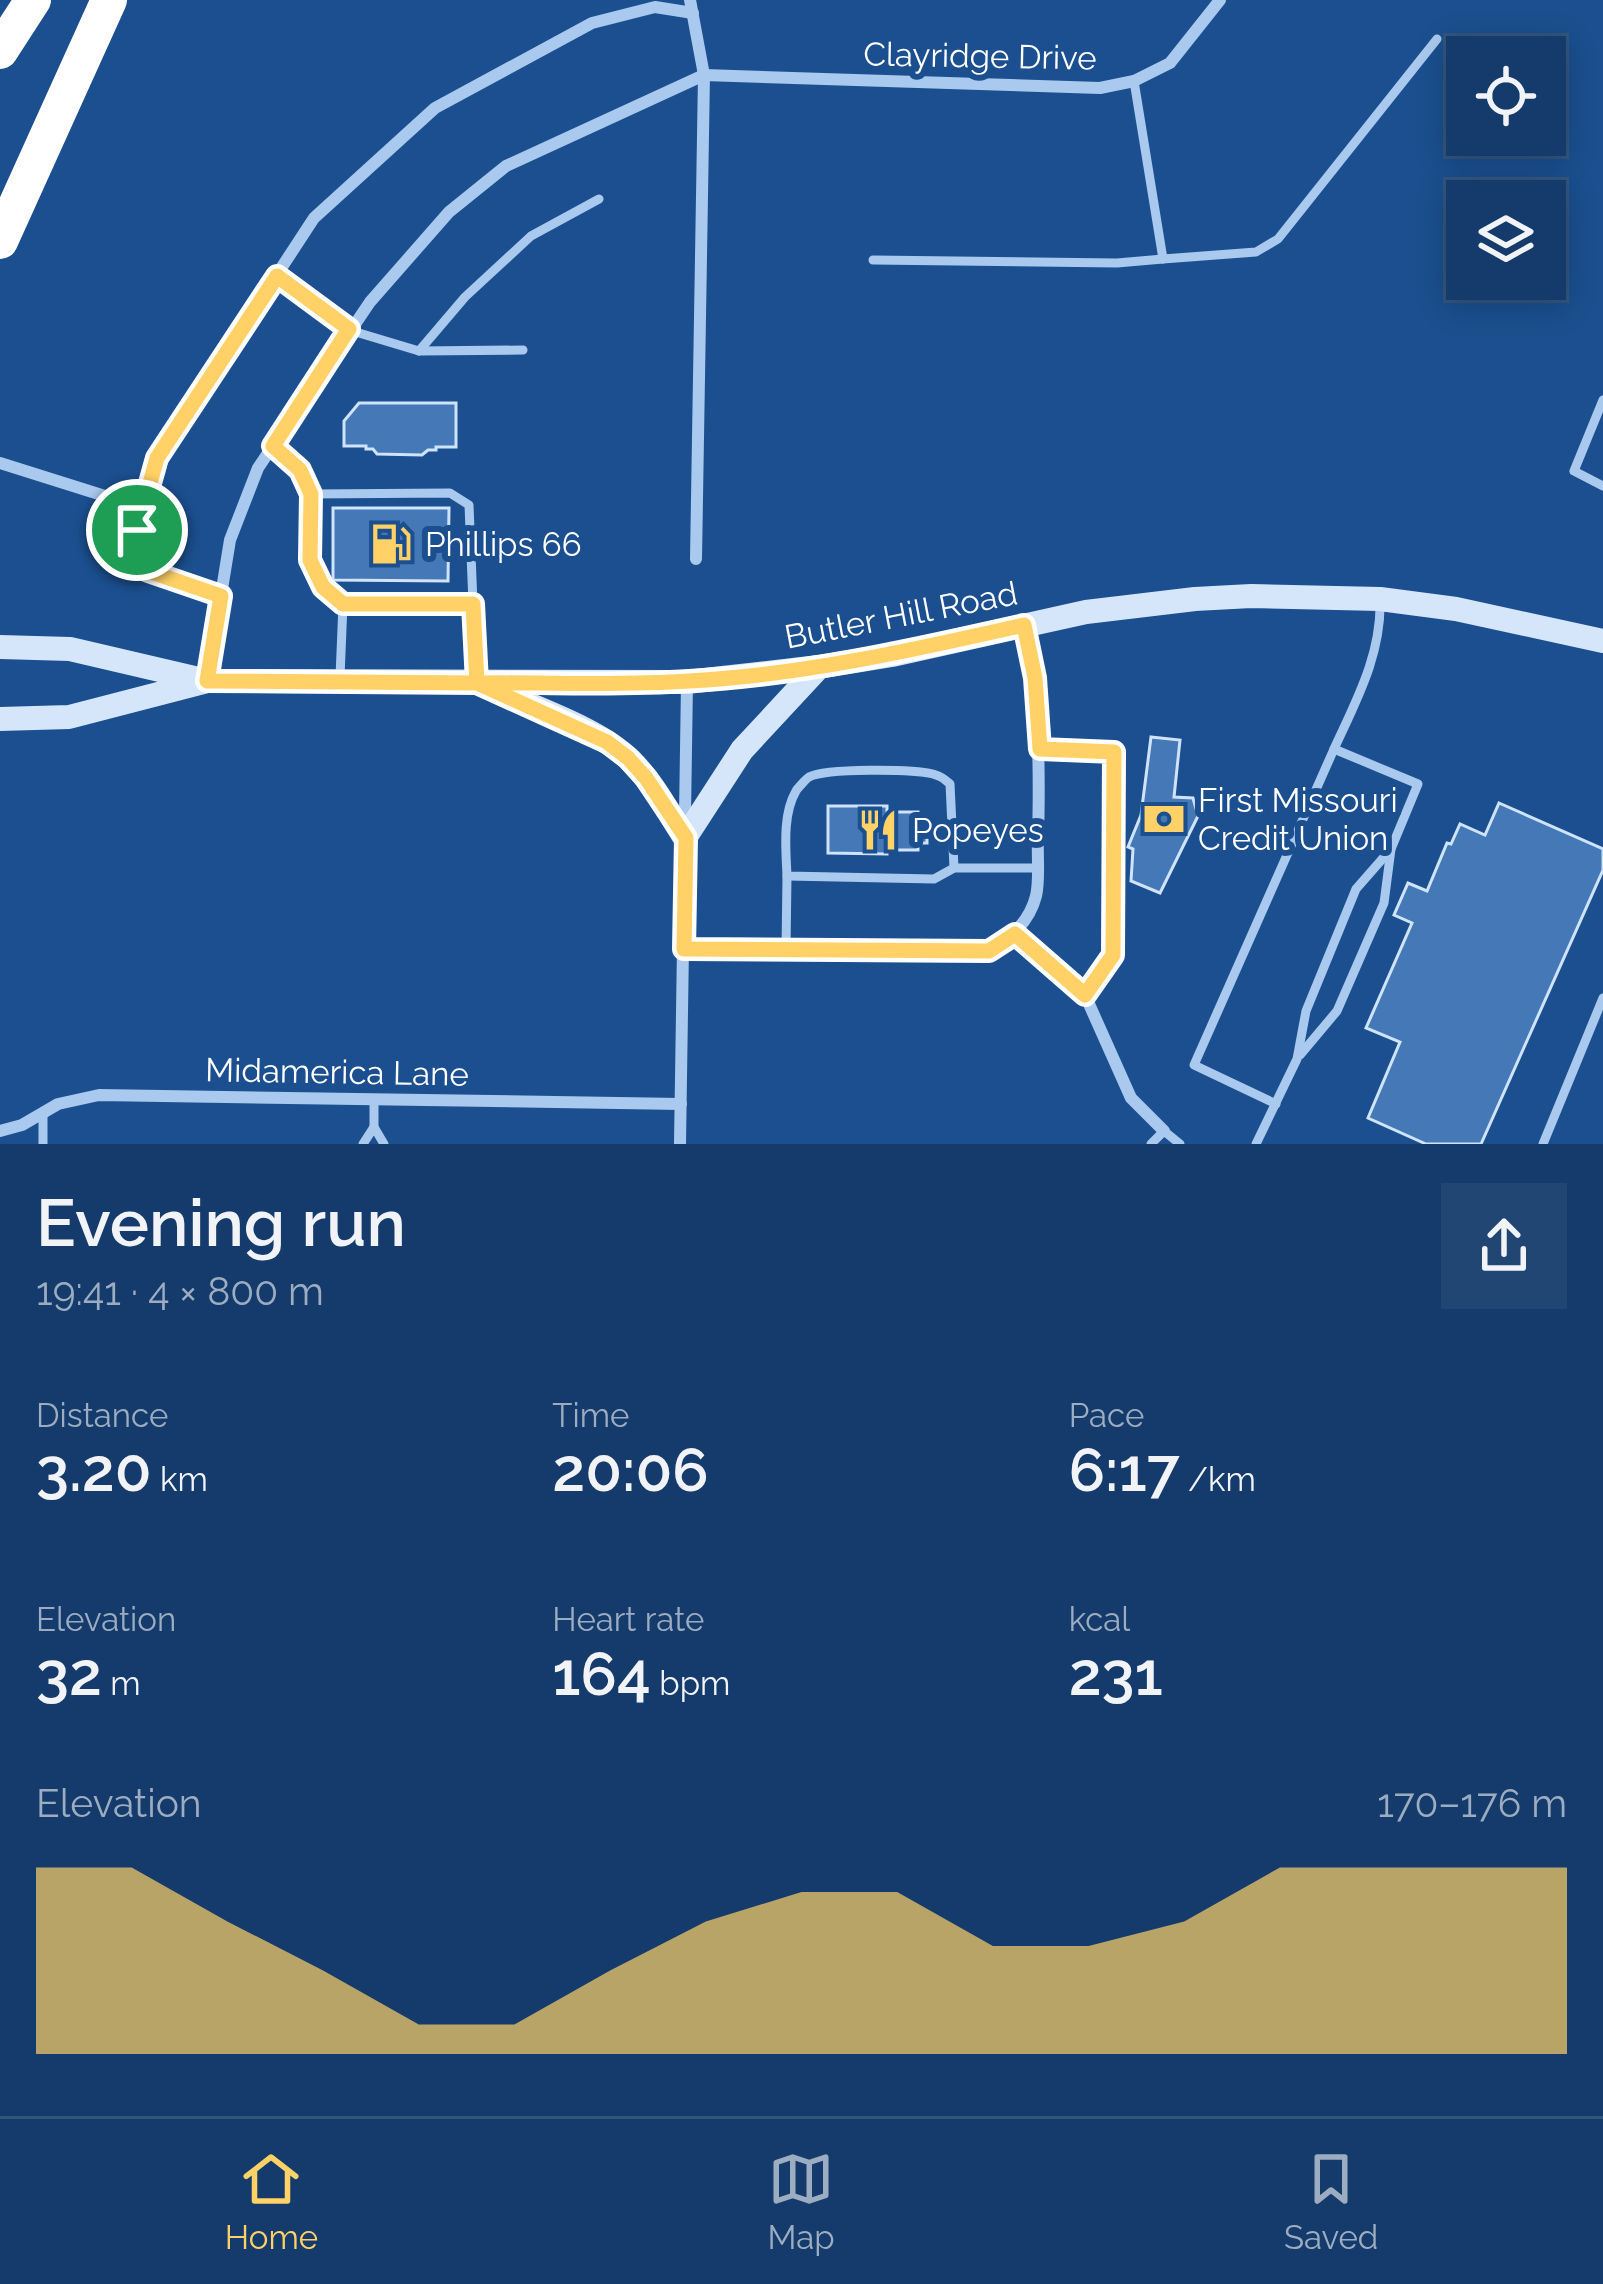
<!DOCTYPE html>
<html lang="en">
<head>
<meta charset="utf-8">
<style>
	:root { --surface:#143b6b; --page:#214673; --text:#f1f3f6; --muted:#9dadc1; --line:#33557e; --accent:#ffd166 }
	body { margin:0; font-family:Raleway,sans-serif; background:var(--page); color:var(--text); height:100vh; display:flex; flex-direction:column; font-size:45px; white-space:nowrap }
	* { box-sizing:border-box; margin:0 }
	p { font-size:39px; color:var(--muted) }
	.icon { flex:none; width:66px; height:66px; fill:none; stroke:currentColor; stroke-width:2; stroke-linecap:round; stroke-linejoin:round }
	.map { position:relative; height:1144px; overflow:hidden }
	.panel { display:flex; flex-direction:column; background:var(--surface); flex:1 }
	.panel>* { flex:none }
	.fabs { position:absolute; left:1446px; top:36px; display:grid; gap:24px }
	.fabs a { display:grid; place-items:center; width:120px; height:120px; border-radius:0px; background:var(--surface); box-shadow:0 6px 30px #0003,0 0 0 3px var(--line); font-size:60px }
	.pin { position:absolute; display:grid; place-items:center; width:102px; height:102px; color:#fff; margin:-51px; border:6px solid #fff; border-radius:50%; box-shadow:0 3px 12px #0007 }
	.round { display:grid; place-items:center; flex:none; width:126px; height:126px; border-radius:0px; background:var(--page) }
	.overview { display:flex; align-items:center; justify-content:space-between; height:204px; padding:0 36px }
	h1 { font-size:66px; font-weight:600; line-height:90px }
	.metrics { display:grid; grid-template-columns:repeat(3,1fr); gap:18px; height:204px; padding:12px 36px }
	.metrics div { display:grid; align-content:center }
	.metrics b { font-size:60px; font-weight:600 }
	.metrics small { font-size:33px; font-weight:400 }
	.metrics p { font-size:33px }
	.chart { height:336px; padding:24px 36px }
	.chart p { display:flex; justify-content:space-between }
	.chart svg { width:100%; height:216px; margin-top:12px; fill:var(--accent); opacity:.7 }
	.menu { display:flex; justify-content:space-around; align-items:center; height:168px; border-top:3px solid var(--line); background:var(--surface); font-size:33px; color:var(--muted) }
	.menu a { display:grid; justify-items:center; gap:6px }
	.menu .active { color:var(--accent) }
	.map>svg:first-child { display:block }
	.building { fill:#4478b7; stroke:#cfe3fa; stroke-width:3 }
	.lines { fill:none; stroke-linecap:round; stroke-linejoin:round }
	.lane { stroke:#a9c9ee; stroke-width:9 }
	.street { stroke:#a9c9ee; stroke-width:12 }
	.secondary { stroke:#d6e6fa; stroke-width:24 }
	.highway { stroke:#fff; stroke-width:36 }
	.route-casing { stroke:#fff; stroke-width:24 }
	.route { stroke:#ffd166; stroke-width:15 }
	.labels { text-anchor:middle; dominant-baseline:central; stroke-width:12; stroke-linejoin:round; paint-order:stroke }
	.street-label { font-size:33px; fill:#fff; stroke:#1b4f8f }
	.poi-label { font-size:33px; fill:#fff; stroke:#1b4f8f; text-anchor:start }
</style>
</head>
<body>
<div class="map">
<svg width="1603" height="1144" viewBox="0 0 1603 1144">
	<rect width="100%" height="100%" fill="#1b4f8f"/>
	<g class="building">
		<path d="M359 403H456V447H436V450H428L422 455 377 454 373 449H366V446H344V421Z"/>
		<path d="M333 508H449L448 581 333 580Z"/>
		<path d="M1151 737 1180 740 1174 797 1193 798 1198 816 1160 893 1131 881 1133 849 1128 847 1141 815Z"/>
		<path d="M1499 803 1603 849V870L1481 1144H1426L1368 1118 1400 1042 1366 1028 1412 923 1394 915 1408 883 1427 891 1447 843 1451 844 1460 824 1485 835Z"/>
		<path d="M828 806H887V812H918V817H927V843H918V850H887V854L828 853Z"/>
	</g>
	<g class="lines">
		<g class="lane">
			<path d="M1134 81 1163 259 1256 252 1278 239 1437 39"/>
			<path d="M873 260 1117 263 1163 259"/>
			<path d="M277 276 349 330 419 351 523 350"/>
			<path d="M419 351 465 297 531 236 599 199"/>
			<path d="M1603 400 1574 471 1603 486"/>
			<path d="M273 446 300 470 311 494 450 493 469 505 476 677"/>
			<path d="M311 494C310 544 301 569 343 604L340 677"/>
			<path d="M343 604H473"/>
			<path d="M1040 749 1115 752 1113 955 1085 995"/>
			<path d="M954 868 950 784C943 778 942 777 933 774 913 769 826 768 809 777 807 778 797 789 796 791 782 815 786 850 787 876L934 879 954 868H1037"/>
			<path d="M786 949 787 876"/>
			<path d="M1300 1055 1337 1011 1384 903 1391 849"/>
			<path d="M374 1099V1127L384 1144"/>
			<path d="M1276 1104 1194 1065 1334 749"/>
			<path d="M43 1113V1144"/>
			<path d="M363 1144 374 1127"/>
			<path d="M1151 1144 1164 1131 1180 1144"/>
			<path d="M1256 1144 1297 1059 1306 1011 1356 889 1391 849 1418 784 1334 749C1356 701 1382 654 1380 599"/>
			<path d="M1543 1144 1603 998"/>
		</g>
		<g class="street">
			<path d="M690 0 704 75 696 559"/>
			<path d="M0 463 143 508"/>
			<path d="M221 596 148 571 137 530 157 458 314 218 435 108 592 23 655 7 693 13"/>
			<path d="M207 681 230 540 258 468 370 302 449 212 506 166 704 75 1100 88 1134 81 1170 63 1220 0"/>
			<path d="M1015 934 1085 995 1131 1098 1164 1131"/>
			<path d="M684 949 989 951C1011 937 1029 923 1036 896 1040 879 1037 857 1038 840 1040 763 1039 701 1024 625"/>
			<path d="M0 1131 22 1125 58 1104 99 1095 681 1104"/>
			<path d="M680 1144 687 683"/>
		</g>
		<g class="secondary">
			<path d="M0 647 70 649 207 681 687 682 819 667 892 655 1086 612 1195 599 1251 596 1380 599 1456 609 1603 641"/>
			<path d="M485 686C528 705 598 728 630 760 653 782 668 812 685 838L742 750 819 667"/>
			<path d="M0 719 69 717 204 682"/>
		</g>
		<g class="highway">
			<path d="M0 51 33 0"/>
			<path d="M0 241 109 0"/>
		</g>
	</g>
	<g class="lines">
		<g class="route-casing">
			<path id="route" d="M137 530 148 571 221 596 207 681 477 683 607 742 628 758 646 778 686 838 684 949 989 951 1015 934 1085 995 1113 955 1114 752 1040 749 1035 678 1024 625C913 650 803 675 689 681 618 686 547 682 477 683L473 604H343L323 587 310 560 311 494 300 470 273 446 349 329 277 276 157 458 137 530"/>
		</g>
		<use href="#route" class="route"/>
	</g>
	<defs>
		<g id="fuel-bare" transform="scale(3.24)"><path d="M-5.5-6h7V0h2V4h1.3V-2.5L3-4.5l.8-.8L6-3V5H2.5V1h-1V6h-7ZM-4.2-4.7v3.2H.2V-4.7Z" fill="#ffd166" stroke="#1b4f8f" stroke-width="2.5" paint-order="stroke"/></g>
		<g id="bank-bare" transform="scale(3.24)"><path d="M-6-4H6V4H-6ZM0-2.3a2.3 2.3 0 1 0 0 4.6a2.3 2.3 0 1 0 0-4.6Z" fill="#ffd166" stroke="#1b4f8f" stroke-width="2.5" paint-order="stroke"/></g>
		<g id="restaurant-bare" transform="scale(3.24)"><path d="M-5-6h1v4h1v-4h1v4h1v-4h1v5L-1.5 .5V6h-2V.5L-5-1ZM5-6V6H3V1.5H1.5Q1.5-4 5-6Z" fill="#ffd166" stroke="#1b4f8f" stroke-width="2.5" paint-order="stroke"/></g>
	</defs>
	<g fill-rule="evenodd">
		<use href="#fuel-bare" x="391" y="544"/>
		<use href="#bank-bare" x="1164" y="819"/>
		<use href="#restaurant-bare" x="878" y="830"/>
	</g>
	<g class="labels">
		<g class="street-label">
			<text transform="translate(980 56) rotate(1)">Clayridge Drive</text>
			<text transform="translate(901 615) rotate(-11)">Butler Hill Road</text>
			<text transform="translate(337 1072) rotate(1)">Midamerica Lane</text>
		</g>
		<g class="poi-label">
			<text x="425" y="544">Phillips 66</text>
			<text x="1198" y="800">First Missouri<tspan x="1198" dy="38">Credit Union</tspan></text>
			<text x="912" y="830">Popeyes</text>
		</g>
	</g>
</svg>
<div class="fabs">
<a><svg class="icon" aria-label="locate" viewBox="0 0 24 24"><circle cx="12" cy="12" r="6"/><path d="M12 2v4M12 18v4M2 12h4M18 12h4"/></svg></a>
<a><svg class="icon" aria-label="layers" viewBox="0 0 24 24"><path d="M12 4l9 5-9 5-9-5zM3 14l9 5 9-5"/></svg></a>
</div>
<div class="pin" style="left:137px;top:530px;background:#1e9e55"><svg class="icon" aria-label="arrive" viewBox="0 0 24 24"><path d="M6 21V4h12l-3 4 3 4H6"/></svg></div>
</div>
<section class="panel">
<div class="overview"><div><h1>Evening run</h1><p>19:41 · 4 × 800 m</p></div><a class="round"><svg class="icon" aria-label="share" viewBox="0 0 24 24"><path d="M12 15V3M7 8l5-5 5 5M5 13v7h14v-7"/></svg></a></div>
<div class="metrics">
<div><p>Distance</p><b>3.20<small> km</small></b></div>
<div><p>Time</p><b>20:06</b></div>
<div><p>Pace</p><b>6:17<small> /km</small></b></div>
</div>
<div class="metrics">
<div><p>Elevation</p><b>32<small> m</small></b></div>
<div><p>Heart rate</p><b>164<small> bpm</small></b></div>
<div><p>kcal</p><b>231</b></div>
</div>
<div class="chart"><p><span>Elevation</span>170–176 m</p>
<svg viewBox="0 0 160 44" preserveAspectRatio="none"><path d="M0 44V6L10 6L20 17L30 27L40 38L50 38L60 27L70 17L80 11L90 11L100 22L110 22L120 17L130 6L140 6L150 6L160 6V44z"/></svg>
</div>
</section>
<nav class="menu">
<a class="active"><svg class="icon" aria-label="home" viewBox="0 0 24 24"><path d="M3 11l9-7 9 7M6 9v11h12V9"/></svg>Home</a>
<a><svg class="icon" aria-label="map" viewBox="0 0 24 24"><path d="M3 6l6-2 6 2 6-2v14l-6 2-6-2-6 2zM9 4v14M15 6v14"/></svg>Map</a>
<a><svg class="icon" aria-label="saved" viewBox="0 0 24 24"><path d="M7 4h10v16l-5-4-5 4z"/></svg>Saved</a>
</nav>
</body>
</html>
